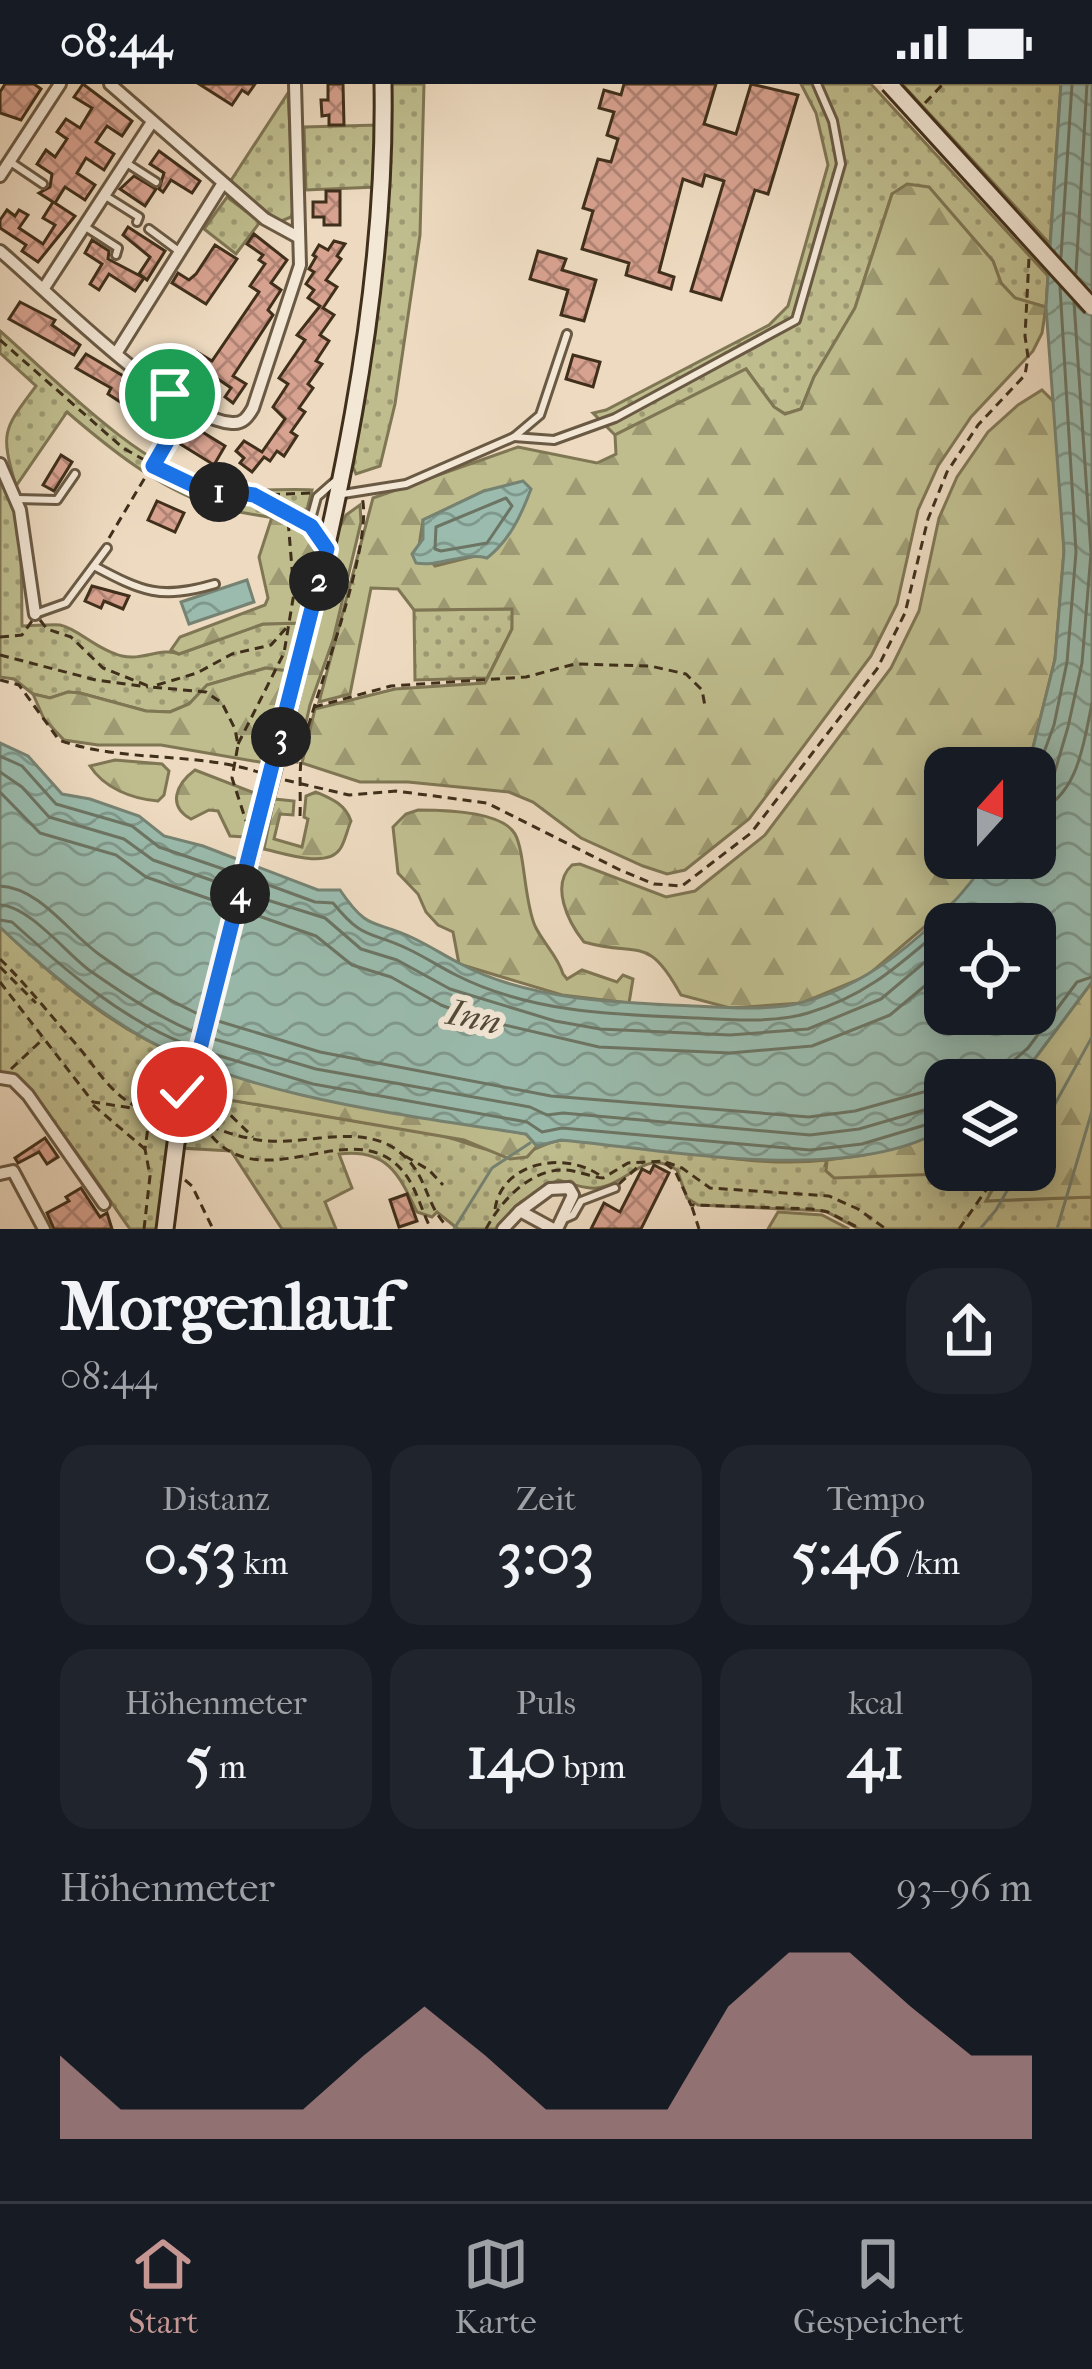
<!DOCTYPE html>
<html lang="de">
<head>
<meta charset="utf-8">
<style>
	:root { --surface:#171b24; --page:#20242c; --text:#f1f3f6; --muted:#9ea1a6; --line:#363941; --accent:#c59692 }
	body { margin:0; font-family:"IM FELL French Canon",serif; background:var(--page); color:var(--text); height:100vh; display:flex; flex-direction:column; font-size:45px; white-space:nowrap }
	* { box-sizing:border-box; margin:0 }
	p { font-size:39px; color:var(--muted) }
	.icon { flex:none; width:66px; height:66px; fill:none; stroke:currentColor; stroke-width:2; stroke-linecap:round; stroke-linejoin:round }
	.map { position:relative; height:1145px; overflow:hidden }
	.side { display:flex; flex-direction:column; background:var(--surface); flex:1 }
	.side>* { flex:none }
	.needle { width:78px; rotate:21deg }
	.buttons { position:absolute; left:924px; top:663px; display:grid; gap:24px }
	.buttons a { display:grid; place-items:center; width:132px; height:132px; border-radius:24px; background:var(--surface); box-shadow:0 6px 30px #0003; font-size:60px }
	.pin { position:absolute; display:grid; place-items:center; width:102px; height:102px; color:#fff; margin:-51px; border:6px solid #fff; border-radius:50%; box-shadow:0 3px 12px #0007 }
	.km { position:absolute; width:60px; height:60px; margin:-30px; border-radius:50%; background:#222; color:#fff; font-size:33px; line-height:60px; text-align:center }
	.round { display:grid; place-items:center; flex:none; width:126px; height:126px; border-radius:36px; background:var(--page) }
	.head { display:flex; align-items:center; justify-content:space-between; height:204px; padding:0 60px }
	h1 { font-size:66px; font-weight:800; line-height:90px }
	.figures { display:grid; grid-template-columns:repeat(3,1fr); gap:18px; height:204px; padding:12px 60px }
	.figures div { display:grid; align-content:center; border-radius:30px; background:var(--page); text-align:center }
	.figures b { font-size:60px; font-weight:800 }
	.figures small { font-size:33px; font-weight:400 }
	.figures p { font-size:33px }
	.chart { height:336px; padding:24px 60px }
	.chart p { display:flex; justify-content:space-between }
	.chart svg { width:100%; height:216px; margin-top:12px; fill:var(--accent); opacity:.7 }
	.status { display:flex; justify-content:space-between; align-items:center; height:84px; padding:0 60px; background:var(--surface); direction:ltr }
	.status svg { height:33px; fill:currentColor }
	.menu { display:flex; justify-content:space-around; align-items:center; height:168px; border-top:3px solid var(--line); background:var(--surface); font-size:33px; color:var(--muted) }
	.menu a { display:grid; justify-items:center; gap:6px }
	.menu .selected { color:var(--accent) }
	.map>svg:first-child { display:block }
	.grass { fill:url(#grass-dots); stroke:#7f7654; stroke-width:3 }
	.forest { fill:url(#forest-firs); stroke:#7f7654; stroke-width:3; fill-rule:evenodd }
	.park { fill:#bfbd8e; stroke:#7f7654; stroke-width:3 }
	.water { fill:url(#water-waves); stroke:#768373; stroke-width:3; fill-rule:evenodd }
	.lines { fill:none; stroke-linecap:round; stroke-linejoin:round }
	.shore { stroke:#6c7564; stroke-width:3 }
	.stream { stroke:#768373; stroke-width:3 }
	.building { fill:url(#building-cross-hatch); stroke:#3f2f1b; stroke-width:3 }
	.lane-casing { stroke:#6a5a44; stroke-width:12 }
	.street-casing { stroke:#6a5a44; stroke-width:16 }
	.secondary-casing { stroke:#3f2f1b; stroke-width:21 }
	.path { stroke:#3f2f1b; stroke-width:3; stroke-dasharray:9 6; stroke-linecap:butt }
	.lane { stroke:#f3e7d6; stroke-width:6 }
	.street { stroke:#f3e7d6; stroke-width:10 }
	.secondary { stroke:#f3e7d6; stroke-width:15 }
	.secondary-bridge-casing { stroke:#3f2f1b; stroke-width:21; stroke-linecap:butt }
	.secondary-bridge { stroke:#f3e7d6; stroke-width:15 }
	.route-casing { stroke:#fff; stroke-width:24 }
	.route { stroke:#1a73e8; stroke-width:15 }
	.labels { text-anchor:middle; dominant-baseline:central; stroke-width:12; stroke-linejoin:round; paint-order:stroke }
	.water-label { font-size:36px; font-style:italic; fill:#514b38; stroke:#f3e7d6 }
</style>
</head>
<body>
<div class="status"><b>08:44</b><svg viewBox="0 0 49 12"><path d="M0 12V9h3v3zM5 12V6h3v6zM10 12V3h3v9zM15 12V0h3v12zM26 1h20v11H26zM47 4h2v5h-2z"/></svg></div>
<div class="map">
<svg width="1092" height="1145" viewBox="0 0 1092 1145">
	<defs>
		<pattern id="grass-dots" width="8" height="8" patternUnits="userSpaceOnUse" patternTransform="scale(3)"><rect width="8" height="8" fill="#bfbd8e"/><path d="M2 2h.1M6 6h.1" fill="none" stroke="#9d9a73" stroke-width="1.8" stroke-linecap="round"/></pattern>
		<pattern id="forest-firs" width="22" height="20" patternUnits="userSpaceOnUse" patternTransform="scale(3)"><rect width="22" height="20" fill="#bfbd8e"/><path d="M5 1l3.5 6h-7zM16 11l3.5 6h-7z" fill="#9d9a73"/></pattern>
		<pattern id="water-waves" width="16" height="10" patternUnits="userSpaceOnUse" patternTransform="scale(3)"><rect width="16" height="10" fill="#9abbad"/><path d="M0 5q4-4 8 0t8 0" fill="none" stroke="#7f988c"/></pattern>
		<pattern id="building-cross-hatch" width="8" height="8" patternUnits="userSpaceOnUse" patternTransform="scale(3)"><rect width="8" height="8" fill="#d8a290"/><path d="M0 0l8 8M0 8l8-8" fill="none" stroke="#b18475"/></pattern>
	</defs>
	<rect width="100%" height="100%" fill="#eddac0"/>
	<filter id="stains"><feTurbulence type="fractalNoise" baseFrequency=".00167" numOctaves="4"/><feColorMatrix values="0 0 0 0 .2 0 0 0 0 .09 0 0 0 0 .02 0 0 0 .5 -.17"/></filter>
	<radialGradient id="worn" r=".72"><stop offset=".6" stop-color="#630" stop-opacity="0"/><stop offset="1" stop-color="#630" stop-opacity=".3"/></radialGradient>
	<g class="grass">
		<path d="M389 0H424L420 151 395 320 380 382 356 390 353 383 377 214Z"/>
		<path d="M801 0H871L1048 192 1046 223 1015 214 1001 199 993 177 929 104 892 110 855 224 814 293 801 325 785 330 774 323 746 285 615 351 593 329 606 326 769 241 788 222 828 81 816 29Z"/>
		<path d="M902 0H1061L1050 160Z"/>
		<path d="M288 9 294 125 291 133 279 138 230 98Z"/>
		<path d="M378 41 376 103 306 106 304 43Z"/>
		<path d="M227 113 260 138 236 170 204 145Z"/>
		<path d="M0 247C57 297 136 380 209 401 241 410 279 404 312 406L303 441C273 431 240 431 210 421 157 403 109 364 67 328L16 402C0 348 3 346 36 302L0 269Z"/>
		<path d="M0 386C25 435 21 488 22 542 34 542 50 540 60 541 77 544 97 566 122 572 142 577 161 563 179 570L263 540 301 539 288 587 265 584 207 601 189 620 170 628 146 627 80 609 68 608 50 614 33 610 14 595 0 593Z"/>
		<path d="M513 525 512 545 487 594 415 596 414 526Z"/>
		<path d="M0 843C54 894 116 948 187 974L164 1084 158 1145H130C107 1114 32 994 0 990Z"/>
		<path d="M218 1014 439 1051C468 1057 498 1076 530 1067 541 1063 551 1056 565 1056 652 1057 741 1086 827 1076L825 1082 966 1092 995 1087 1001 1092 987 1117 1092 1113V1145H859L825 1127 698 1121 687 1114 677 1086C647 1066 633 1093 606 1102 591 1108 573 1100 558 1096L521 1118 498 1145H458L437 1128 432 1133 417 1128C399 1090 387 1064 339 1070L352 1104 325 1118 336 1145H282L231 1067 181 1064 195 1026Z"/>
	</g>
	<g class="forest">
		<path d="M907 100 929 103 993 177 1001 199 1015 214 1046 223 1042 249 1033 267 971 333 938 382 918 426 897 520 871 572 749 735 685 786 667 790 643 782 581 754 533 718 509 708 408 698H360L302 679 315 625 395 605 485 599 512 545V525L414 526 398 505 371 504 350 610 319 618 373 414 518 363 597 379 616 370 615 351 746 285 774 323 785 330 801 325 814 293 855 224 892 110ZM484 407 479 471 435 482 419 462 423 436Z"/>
		<path d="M1042 306 1056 320 1064 467 1055 575 1028 684H945V774H989L963 810 867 892 802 919 730 924 681 911C647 849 640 874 584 858 568 838 550 801 572 781L580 780 666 813 695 807 765 751 891 584 919 527 939 434 957 393 988 348 1018 321Z"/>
		<path d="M360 421 361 438 333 556 310 621 297 678 283 674 336 450 346 431Z"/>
		<path d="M273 430C281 433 292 436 300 440 332 458 307 513 301 539L263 540 179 570 171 566 180 553 265 521 268 514 259 473Z"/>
		<path d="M266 584 288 587 265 679 161 661H98L64 656 44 635 33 610 50 614 68 608 80 609 146 627 170 628 189 620 207 601Z"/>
		<path d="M115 676 162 680 169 687 164 711 158 717C132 715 104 704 90 682Z"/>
		<path d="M195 686 257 710 245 753 230 752 218 727 209 726 191 735C167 722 176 700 195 686Z"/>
		<path d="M316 708C332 715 345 720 351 737 347 746 345 758 340 765 327 785 283 769 264 765L274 715 294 717 293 731 280 730 274 755 302 763 308 735 304 733 306 712Z"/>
		<path d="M418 726C442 726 502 727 515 750 525 768 524 817 535 842 543 859 558 872 563 890L567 895 582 886 617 898 623 891 633 895 629 919 562 911 459 880 453 848 438 841 426 828 418 810 398 789 393 743 406 730Z"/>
		<path d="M1092 898V1113L986 1117 1000 1093 995 1088 834 1094 826 1087 827 1076 864 1071 945 1044V1086H1035V996H1010L1036 973Z"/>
		<path d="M204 980 310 1012 526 1050 537 1062 527 1073 510 1075 464 1056 218 1014 195 1026 192 1020Z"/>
	</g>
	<path class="park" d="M778 1128 822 1131 849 1145H768Z"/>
	<g class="water">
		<path d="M1061 0H1092V898L1036 973 1010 996H945V1044C852 1102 667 1066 561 1056L537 1062 526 1050C405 1031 243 1013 137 950 87 920 42 883 0 843V659L28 672 62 710 90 715 139 732 164 752 203 762 318 806H340C369 849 374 835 413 854 430 862 445 872 461 880 527 916 621 919 694 922 729 924 771 927 804 918 878 898 946 835 989 774H1035V684H1028L1055 575 1064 467 1046 223ZM945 840H1035V930H945Z"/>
		<path d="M523 397 531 405C521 432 509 457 487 474 464 468 440 483 416 479L412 470 423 455V436L484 407Z"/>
		<path d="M247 496 254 518 189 540 181 518Z"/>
	</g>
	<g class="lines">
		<g class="shore">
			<path d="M1061 173 1072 0"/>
			<path d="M1076 189 1087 0"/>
			<path d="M506 414 512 422 487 459 441 467 435 465 436 443Z"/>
			<path d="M0 672 22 682 56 720 132 742 159 763 235 789"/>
			<path d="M0 688 22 703 49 733 124 755 153 776 231 803"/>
			<path d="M1035 693 1054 641 1067 578 1076 468 1060 203"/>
			<path d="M0 708 40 749 116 771 146 793 227 821"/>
			<path d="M1035 709 1053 694 1068 643 1082 579 1091 469 1074 218"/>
			<path d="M1035 728C1078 714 1084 658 1092 619"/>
			<path d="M255 796 315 818 333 819C365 858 369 846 408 865 425 873 440 883 456 891 530 929 618 931 698 934 732 936 775 939 808 929 867 912 900 880 945 842"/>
			<path d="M0 802C40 804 69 849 100 871 131 894 164 914 198 930"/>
			<path d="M251 811 325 834 361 865 397 876 450 905 555 937 600 945 730 951 808 945 881 915 945 861"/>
			<path d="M0 821C29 822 65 868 89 886 122 909 156 932 194 948"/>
			<path d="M247 828 316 852 352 881 391 893 441 921 475 934 599 963 730 969 812 962 890 931 945 885"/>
			<path d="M0 836 12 838C65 886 122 936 190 962"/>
			<path d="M218 937 320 968 551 1012 809 1033 855 1027 945 1002"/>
			<path d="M214 955 316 985 530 1023 547 1031 563 1029 810 1051 859 1045 945 1020"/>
			<path d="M210 969 313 1000 527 1038 542 1048 562 1044 810 1066 862 1060 945 1035"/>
			<path d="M1003 996 1005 984 1028 964 1077 898 1092 893"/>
		</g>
		<g class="stream">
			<path d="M1035 1056 1092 953"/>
			<path d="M454 1145 492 1084 530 1059"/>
			<path d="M980 1145 996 1126 1019 1086"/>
			<path d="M1057 1145 1092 1027"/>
		</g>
	</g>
	<g class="building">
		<path d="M5 0H34L41 5 21 36 0 29V8Z"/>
		<path d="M83 0 132 37 122 52 107 42 96 58 114 70 104 86 86 74 77 89 95 101 85 116 65 103 55 119 75 132 38 178 22 167 26 161 0 144V136L7 126 15 132 19 126 28 131 19 144 43 160 55 141 43 134 53 118 39 109 50 103 52 90 37 80 46 66 55 73 67 55 57 48 66 35 80 44 92 24 74 13Z"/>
		<path d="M199 0H255L248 10 242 6 232 21Z"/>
		<path d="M328 0H343L344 41H329V31L322 32 321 16H328Z"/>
		<path d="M624 0H716L704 40 736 50 751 0 798 11 768 110 755 106 721 216 691 207 724 97 705 91 702 102 683 95 659 188 674 193 671 205 626 191 629 179 582 165 593 127 583 124 598 75 611 78 618 55 607 51 614 28 599 24 604 6 621 11Z"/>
		<path d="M159 67 200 97 192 109 171 96 163 108 159 105 164 89 150 80Z"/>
		<path d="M134 92 156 105 145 122 120 105Z"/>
		<path d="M326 107H340V141H324V133H313V118H326Z"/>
		<path d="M128 143 165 167 147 196 139 190 150 173 123 151Z"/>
		<path d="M254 150 287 176 271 199 281 206 268 226 273 231 233 292 246 300 233 319 225 313 231 304 192 277 197 268 212 277 259 208 250 202 265 180 259 176 263 171 247 160Z"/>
		<path d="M92 156 109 167 108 175 144 194 135 207 109 190 99 206 90 200 102 180 85 169Z"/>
		<path d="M334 157 345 160 337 172 341 175 326 196 337 203 323 224 334 231 320 251 329 257 316 277 322 280 308 300 313 304 299 324 305 328 291 348 297 352 284 372 277 367 270 377 264 373 252 388 240 379 244 374 236 367 244 357 262 368 285 335 273 323 288 300 279 294 305 256 297 251 320 222 308 214 314 206 306 200 314 188 309 185 316 173 313 171 319 161 328 166Z"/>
		<path d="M215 161 237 175 206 220 172 199 178 189 189 196 196 190Z"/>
		<path d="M538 167 566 175 562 186 596 196 584 237 561 231 568 206 530 195Z"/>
		<path d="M20 218 55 236 52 241 80 261 74 271 9 235Z"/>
		<path d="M86 270 125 293 122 297 141 310 225 362 214 381 132 330 134 327 108 310 111 304 76 284Z"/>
		<path d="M573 271 600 278 593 303 566 295Z"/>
		<path d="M61 371 72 378 54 407 43 401Z"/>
		<path d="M157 417 184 429 175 448 148 436Z"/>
		<path d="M92 502 129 512 123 525 104 517 101 524 85 517Z"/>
		<path d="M45 1054 58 1073 47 1080 39 1068 18 1079 15 1074Z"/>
		<path d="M654 1081 669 1089 641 1145H591L604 1119 620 1128 642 1085 650 1089Z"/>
		<path d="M81 1104 100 1133 107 1129 112 1145H54L47 1129 69 1117 66 1113Z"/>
		<path d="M407 1110 417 1137 399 1143 390 1116Z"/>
	</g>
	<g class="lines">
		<g class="lane-casing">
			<g id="lane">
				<path d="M9 77 43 100"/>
				<path d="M125 78 156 98"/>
				<path d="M104 111 139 133 137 138"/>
				<path d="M84 142 118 164 116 171"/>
				<path d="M149 145 180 168"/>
				<path d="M514 353 554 356 615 334 796 236 841 80 833 37 817 0"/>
				<path d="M343 410 406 400 514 353 540 331 567 250"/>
				<path d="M17 415 57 416 75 390"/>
				<path d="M322 457 311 435 317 413 334 398"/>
				<path d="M94 482C143 508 160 516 215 500"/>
				<path d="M35 530 66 519 107 464"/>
				<path d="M564 1135 573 1131 581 1117 615 1104"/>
			</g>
		</g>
		<g class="street-casing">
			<g id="street">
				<path d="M110 0 265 135 298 153"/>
				<path d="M0 92 60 0"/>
				<path d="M0 167C49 208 172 335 232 339 243 340 248 333 253 324L300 181 295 0"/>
				<path d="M44 204 152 38"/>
				<path d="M117 268 223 99"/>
				<path d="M0 380 20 426 35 530"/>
				<path d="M0 994 13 996 28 1011 104 1120"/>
				<path d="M0 1090 13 1087 44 1145"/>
				<path d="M520 1127 550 1105 569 1104 573 1111 557 1145"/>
				<path d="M503 1145 520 1127 553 1145"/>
			</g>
		</g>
		<g class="secondary-casing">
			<g id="secondary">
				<path d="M278 665C332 446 387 228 383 0"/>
				<path d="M165 1145 176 1059 264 719"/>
			</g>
		</g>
		<g class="path">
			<path d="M925 19 943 0"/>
			<path d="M0 256 123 364 180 396 218 408 254 411 306 439"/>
			<path d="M256 411 312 409"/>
			<path d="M109 454 181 333"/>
			<path d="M40 536 47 545 71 553 103 584 151 603 206 608 222 619 235 645 238 661 232 694 246 737"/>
			<path d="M0 553 22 551 32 537"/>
			<path d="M0 571 96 596 148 603"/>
			<path d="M0 596 19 601 59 656C122 679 194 667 258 688"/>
			<path d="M157 601 197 589 232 570 271 561 289 541"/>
			<path d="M314 623 391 602 526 593 575 580 650 582 686 590 702 606 705 622"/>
			<path d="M238 660 284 569 294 509 288 436"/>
			<path d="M285 696 349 711 396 707 487 719 620 786 654 800 682 802 751 749 877 585 905 529 928 435 947 388 978 341 1025 291 1028 273 1025 252 1029 174"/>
			<path d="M300 732C301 707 298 682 304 658 317 605 374 460 362 413"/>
			<path d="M0 875C27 901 50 931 75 959 97 984 109 1010 141 1025"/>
			<path d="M0 883 36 919"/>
			<path d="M0 898 93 1018 151 1027 174 1014"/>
			<path d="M11 985 43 955"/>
			<path d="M93 1021 145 1065"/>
			<path d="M220 1021 253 1053"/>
			<path d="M150 1027 170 1033"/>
			<path d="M196 1037C219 1046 243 1055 268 1057 309 1060 361 1040 397 1066 429 1090 424 1120 447 1142"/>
			<path d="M203 1040C254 1124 349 1027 401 1085 416 1101 421 1126 431 1145"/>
			<path d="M405 1072 429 1086 443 1101"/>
			<path d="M665 1079 675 1087 691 1121 812 1125 828 1128 861 1145"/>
			<path d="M185 1096 192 1102 213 1145"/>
			<path d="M619 1100 643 1078"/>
			<path d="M692 1123 699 1145"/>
			<path d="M495 1125C502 1077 567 1066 602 1093"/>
			<path d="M144 1145 150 1092 145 1065 150 1029"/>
			<path d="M486 1145C500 1118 530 1085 564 1086 577 1086 590 1093 603 1094L628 1079 663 1077 682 1084 710 1104 829 1112 858 1125 886 1145"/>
			<path d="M959 1145 1000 1086"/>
		</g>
		<use href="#lane" class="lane"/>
		<use href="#street" class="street"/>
		<use href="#secondary" class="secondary"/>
		<g class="secondary-bridge-casing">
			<g id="secondary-bridge">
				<path d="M889 0 1092 223"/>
				<path d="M264 719 278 665"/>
			</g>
		</g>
		<use href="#secondary-bridge" class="secondary-bridge"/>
	</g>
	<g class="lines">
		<g class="route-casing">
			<path id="route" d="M170 310 188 321 153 382 197 403 254 411 311 442 327 465 191 1000 182 1008"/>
		</g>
		<use href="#route" class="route"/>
	</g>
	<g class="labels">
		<g class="water-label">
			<text transform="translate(474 933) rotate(12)">Inn</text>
		</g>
	</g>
	<rect width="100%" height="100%" filter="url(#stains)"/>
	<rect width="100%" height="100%" fill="url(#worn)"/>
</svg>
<div class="buttons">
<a><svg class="needle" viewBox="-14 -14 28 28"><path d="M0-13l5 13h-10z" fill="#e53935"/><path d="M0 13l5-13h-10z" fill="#9ea1a6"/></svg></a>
<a><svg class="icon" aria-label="locate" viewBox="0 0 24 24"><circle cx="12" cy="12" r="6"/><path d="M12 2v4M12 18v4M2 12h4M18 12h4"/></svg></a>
<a><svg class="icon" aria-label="layers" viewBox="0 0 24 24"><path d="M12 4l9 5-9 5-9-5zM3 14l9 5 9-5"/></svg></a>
</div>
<div class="pin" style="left:170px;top:310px;background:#1e9e55"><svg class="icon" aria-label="arrive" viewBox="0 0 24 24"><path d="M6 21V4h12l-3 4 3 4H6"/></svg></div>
<div class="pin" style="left:182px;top:1008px;background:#d93025"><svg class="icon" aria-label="check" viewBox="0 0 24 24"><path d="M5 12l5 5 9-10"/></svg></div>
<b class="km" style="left:219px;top:408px">1</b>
<b class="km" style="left:319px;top:497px">2</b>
<b class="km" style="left:281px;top:653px">3</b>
<b class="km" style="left:240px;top:810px">4</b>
</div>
<section class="side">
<div class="head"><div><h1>Morgenlauf</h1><p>08:44</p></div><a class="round"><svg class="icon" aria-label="share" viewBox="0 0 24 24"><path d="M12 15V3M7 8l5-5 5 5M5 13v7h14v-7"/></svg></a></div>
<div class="figures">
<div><p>Distanz</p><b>0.53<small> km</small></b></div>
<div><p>Zeit</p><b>3:03</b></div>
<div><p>Tempo</p><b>5:46<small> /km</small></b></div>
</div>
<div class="figures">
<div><p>Höhenmeter</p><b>5<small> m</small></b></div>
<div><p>Puls</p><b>140<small> bpm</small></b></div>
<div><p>kcal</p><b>41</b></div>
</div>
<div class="chart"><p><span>Höhenmeter</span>93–96 m</p>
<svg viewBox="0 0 160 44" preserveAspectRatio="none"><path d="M0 44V27L10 38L20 38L30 38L40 38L50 27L60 17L70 27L80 38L90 38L100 38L110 17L120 6L130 6L140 17L150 27L160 27V44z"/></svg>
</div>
</section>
<nav class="menu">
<a class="selected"><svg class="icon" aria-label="home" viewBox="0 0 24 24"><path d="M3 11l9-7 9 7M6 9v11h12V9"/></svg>Start</a>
<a><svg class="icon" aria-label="map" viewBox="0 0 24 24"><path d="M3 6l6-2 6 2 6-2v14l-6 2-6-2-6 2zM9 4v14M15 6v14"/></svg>Karte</a>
<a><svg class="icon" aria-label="saved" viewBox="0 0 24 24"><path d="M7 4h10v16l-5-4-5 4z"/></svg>Gespeichert</a>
</nav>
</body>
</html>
